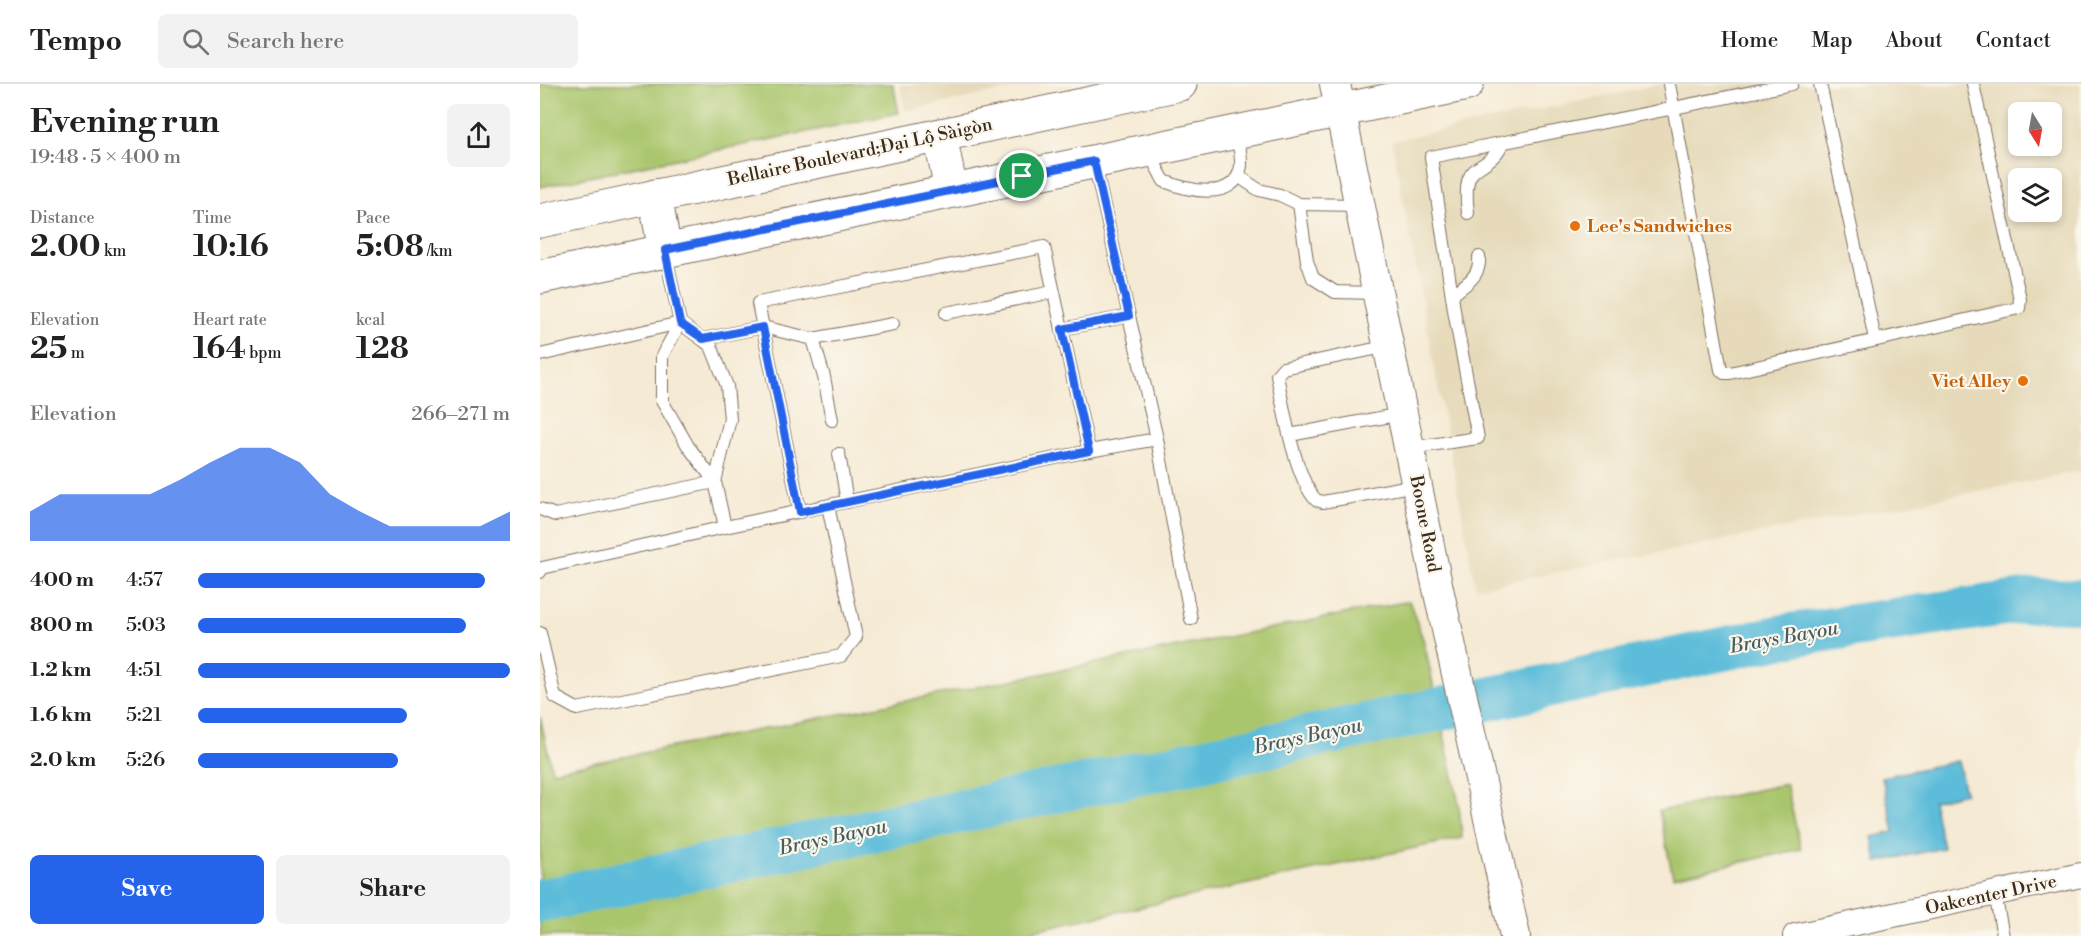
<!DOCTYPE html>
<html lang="en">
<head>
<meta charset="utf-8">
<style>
	:root { --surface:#fff; --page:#f2f2f2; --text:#222; --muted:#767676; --line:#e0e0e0; --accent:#2563eb }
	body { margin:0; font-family:"Libre Bodoni",serif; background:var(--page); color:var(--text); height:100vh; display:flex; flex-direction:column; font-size:22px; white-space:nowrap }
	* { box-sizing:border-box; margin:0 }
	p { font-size:20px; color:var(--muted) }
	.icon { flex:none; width:33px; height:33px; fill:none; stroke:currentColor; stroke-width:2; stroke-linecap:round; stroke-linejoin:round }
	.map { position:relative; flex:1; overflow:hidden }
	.details { display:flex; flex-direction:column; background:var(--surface); width:540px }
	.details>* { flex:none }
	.needle { width:39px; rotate:169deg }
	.buttons { position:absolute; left:1468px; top:18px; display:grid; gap:12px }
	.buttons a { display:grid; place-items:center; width:54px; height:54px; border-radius:9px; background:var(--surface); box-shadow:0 3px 9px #0003; font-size:30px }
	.pin { position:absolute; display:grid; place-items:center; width:51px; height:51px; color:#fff; margin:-26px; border:3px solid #fff; border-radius:50%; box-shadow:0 2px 6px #0007 }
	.round { display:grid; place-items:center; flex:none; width:63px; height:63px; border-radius:9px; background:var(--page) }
	.overview { display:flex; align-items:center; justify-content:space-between; height:102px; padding:0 30px }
	h1 { font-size:33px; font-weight:700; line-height:45px }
	.metrics { display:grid; grid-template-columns:repeat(3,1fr); gap:9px; height:102px; padding:6px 30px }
	.metrics div { display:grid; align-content:center }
	.metrics b { font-size:30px; font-weight:700 }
	.metrics small { font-size:16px; font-weight:400 }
	.metrics p { font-size:16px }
	.chart { height:168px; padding:12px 30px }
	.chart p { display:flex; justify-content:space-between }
	.chart svg { width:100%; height:108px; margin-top:6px; fill:var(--accent); opacity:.7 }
	.cta { display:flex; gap:12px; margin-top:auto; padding:12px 30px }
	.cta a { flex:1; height:69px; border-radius:9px; background:var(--accent); color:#fff; font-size:24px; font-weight:700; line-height:69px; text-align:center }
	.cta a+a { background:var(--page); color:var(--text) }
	ul { padding:0 30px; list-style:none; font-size:20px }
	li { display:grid; grid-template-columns:96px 72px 1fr; align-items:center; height:45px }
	li i { height:15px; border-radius:8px; background:var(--accent) }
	header { display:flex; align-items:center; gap:36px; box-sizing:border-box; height:84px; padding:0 30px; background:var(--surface); border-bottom:2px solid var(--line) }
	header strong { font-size:28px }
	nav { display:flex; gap:33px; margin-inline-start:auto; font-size:21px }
	.search { width:420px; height:54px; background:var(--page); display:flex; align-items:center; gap:15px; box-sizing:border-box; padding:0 21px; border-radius:9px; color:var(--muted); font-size:22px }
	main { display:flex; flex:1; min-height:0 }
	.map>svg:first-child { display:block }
	.built { fill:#e6daba; fill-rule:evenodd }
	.green { fill:#aac66d; stroke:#727846; stroke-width:1.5 }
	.water { fill:#5bbcd9; stroke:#4b737c; stroke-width:1.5 }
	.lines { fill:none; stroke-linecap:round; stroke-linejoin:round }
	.river { stroke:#5bbcd9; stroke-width:44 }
	.service-casing { stroke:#7c6d5e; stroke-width:14 }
	.minor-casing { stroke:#7c6d5e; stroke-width:26 }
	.tertiary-casing { stroke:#7c6d5e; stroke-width:32 }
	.primary-casing { stroke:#7c6d5e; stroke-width:35 }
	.service { stroke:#fff; stroke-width:12 }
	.minor { stroke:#fff; stroke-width:24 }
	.tertiary { stroke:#fff; stroke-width:30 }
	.primary { stroke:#fff; stroke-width:33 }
	.route-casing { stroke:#fff; stroke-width:12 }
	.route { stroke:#2563eb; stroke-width:8 }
	.food-dot { fill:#e8710a; stroke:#fbf7ec; stroke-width:2 }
	.labels { text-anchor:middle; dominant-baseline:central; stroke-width:4.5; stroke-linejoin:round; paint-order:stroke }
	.street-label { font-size:18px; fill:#3b2a1e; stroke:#fbf7ec }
	.food-label { font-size:18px; font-weight:bold; fill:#c56008; stroke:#fbf7ec; text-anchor:start }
	.water-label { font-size:20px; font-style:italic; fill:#465d5f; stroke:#fbf7ec }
</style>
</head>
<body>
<header>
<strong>Tempo</strong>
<div class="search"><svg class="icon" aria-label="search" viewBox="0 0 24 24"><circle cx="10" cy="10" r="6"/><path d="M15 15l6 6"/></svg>Search here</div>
<nav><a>Home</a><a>Map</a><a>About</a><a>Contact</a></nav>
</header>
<main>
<section class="details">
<div class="overview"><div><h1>Evening run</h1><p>19:48 · 5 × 400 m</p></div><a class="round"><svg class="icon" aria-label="share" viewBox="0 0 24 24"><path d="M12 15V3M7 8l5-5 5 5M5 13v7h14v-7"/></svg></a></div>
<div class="metrics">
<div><p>Distance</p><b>2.00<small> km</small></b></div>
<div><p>Time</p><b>10:16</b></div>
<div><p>Pace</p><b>5:08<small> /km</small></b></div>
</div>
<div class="metrics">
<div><p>Elevation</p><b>25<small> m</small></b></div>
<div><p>Heart rate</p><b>164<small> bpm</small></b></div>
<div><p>kcal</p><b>128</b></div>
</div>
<div class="chart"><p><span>Elevation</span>266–271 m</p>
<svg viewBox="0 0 160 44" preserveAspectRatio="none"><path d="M0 44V32L10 25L20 25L30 25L40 25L50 19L60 12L70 6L80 6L90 12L100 25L110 32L120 38L130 38L140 38L150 38L160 32V44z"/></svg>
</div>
<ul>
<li><b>400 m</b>4:57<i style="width:92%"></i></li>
<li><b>800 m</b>5:03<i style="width:86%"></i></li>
<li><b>1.2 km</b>4:51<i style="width:100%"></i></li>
<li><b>1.6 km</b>5:21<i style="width:67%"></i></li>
<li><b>2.0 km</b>5:26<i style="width:64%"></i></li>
</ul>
<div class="cta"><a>Save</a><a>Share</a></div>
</section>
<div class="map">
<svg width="1541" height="852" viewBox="0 0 1541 852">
	<rect width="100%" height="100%" fill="#fbf7ec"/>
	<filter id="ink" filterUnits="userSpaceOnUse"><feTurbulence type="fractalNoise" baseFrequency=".0167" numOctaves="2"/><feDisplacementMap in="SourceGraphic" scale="12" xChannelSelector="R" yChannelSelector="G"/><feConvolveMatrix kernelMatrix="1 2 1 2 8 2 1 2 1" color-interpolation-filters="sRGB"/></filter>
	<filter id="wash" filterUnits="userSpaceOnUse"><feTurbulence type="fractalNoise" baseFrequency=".008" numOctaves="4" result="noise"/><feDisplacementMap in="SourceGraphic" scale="24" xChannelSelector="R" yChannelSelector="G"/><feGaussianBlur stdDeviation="1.35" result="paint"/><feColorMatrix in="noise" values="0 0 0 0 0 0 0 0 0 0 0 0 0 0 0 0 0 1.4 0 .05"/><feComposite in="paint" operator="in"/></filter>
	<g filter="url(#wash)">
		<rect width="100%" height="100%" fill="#f5ead4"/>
		<g class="built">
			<path d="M360 0H494L365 27Z"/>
			<path d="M1122 0H1541V387L936 504 852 57ZM1479 28H1512V62H1479ZM1479 94H1512V128H1479Z"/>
		</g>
		<g class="green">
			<path d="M0 0H353L359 29 0 103Z"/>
			<path d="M869 517 884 558 919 721 922 754 466 852H0V633L12 687Z"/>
			<path d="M1246 700 1261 765 1133 793 1119 727Z"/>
		</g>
		<path class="water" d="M1418 677 1425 709 1393 717 1403 764 1337 778 1332 753 1354 748 1342 693Z"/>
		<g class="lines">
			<path class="river" d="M0 817 1244 552 1492 516 1541 517"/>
		</g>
	</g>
	<g filter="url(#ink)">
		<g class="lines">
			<g class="service-casing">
				<g id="service">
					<path d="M1129 0 1181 286 1184 289H1190L1479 224 1480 215 1433 0"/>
					<path d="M1280 0 1335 255"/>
					<path d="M608 67 624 97C646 106 696 119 701 82 702 71 698 58 696 48"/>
					<path d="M698 92 719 106 740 111 759 120 819 121"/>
					<path d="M759 120 767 177 773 194 795 208 836 209"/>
					<path d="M928 129C921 70 944 95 963 59"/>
					<path d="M125 167 140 239 122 272V317L148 362 175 398 185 443 549 367 617 355 554 78"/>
					<path d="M912 211C926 200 941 192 939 173"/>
					<path d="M406 229 513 208"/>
					<path d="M163 255 223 243 273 255 284 293 292 336"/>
					<path d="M273 255 353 240"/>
					<path d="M849 262 743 284 737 291C743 323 755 394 776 416L783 418 876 401"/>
					<path d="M0 271 140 239 171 262 187 302 190 335 175 398"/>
					<path d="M750 351 861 330"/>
					<path d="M617 355 651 535"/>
					<path d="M870 364 938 354 915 232 891 73 1252 0"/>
					<path d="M549 367 522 245 589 232"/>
					<path d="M299 370 307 418"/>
					<path d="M0 425 15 431 175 398"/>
					<path d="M260 428 218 219 504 163 522 245"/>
					<path d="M0 488 2 484 185 443"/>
					<path d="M0 549 15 613 37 625 301 572 316 553 288 422"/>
					<path d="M1455 810 1463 852"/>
				</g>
			</g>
			<g class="minor-casing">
				<path id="minor" d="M1255 852 1541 791"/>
			</g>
			<g class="tertiary-casing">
				<path id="tertiary" d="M795 0 895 491 975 852"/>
			</g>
			<g class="primary-casing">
				<g id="primary">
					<path d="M400 51 411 107"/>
					<path d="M115 112 125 167"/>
					<path d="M0 137 640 0"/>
					<path d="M0 193 927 0"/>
				</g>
			</g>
			<use href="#service" class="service"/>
			<use href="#minor" class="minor"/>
			<use href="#tertiary" class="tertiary"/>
			<use href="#primary" class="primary"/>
		</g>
	</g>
	<g class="lines" filter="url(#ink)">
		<g class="route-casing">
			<path id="route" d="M554 77 589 232 522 245 549 367 260 428 223 243 163 255 140 239 125 166Z"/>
		</g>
		<use href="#route" class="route"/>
	</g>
	<g class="food-dot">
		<circle cx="1035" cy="142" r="6"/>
		<circle cx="1483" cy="297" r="6"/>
	</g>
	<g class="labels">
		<g class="street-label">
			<text transform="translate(320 68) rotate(-12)">Bellaire Boulevard;Đại Lộ Sàigòn</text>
			<text transform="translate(885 440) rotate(79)">Boone Road</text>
			<text transform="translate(1451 811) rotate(-12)">Oakcenter Drive</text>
		</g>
		<g class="food-label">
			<text x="1047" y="142">Lee's Sandwiches</text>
			<text x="1471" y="297" text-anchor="end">Viet Alley</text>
		</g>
		<g class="water-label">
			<text transform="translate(1244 554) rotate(-10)">Brays Bayou</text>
			<text transform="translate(768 653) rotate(-12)">Brays Bayou</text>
			<text transform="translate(293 754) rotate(-12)">Brays Bayou</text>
		</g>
	</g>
</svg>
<div class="buttons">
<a><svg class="needle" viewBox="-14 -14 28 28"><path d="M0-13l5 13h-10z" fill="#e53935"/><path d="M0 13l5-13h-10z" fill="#767676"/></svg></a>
<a><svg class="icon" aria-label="layers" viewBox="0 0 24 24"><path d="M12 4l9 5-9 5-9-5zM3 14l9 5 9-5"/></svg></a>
</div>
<div class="pin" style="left:482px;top:92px;background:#1e9e55"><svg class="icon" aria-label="arrive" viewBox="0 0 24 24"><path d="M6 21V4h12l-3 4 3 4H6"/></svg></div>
</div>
</main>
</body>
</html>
